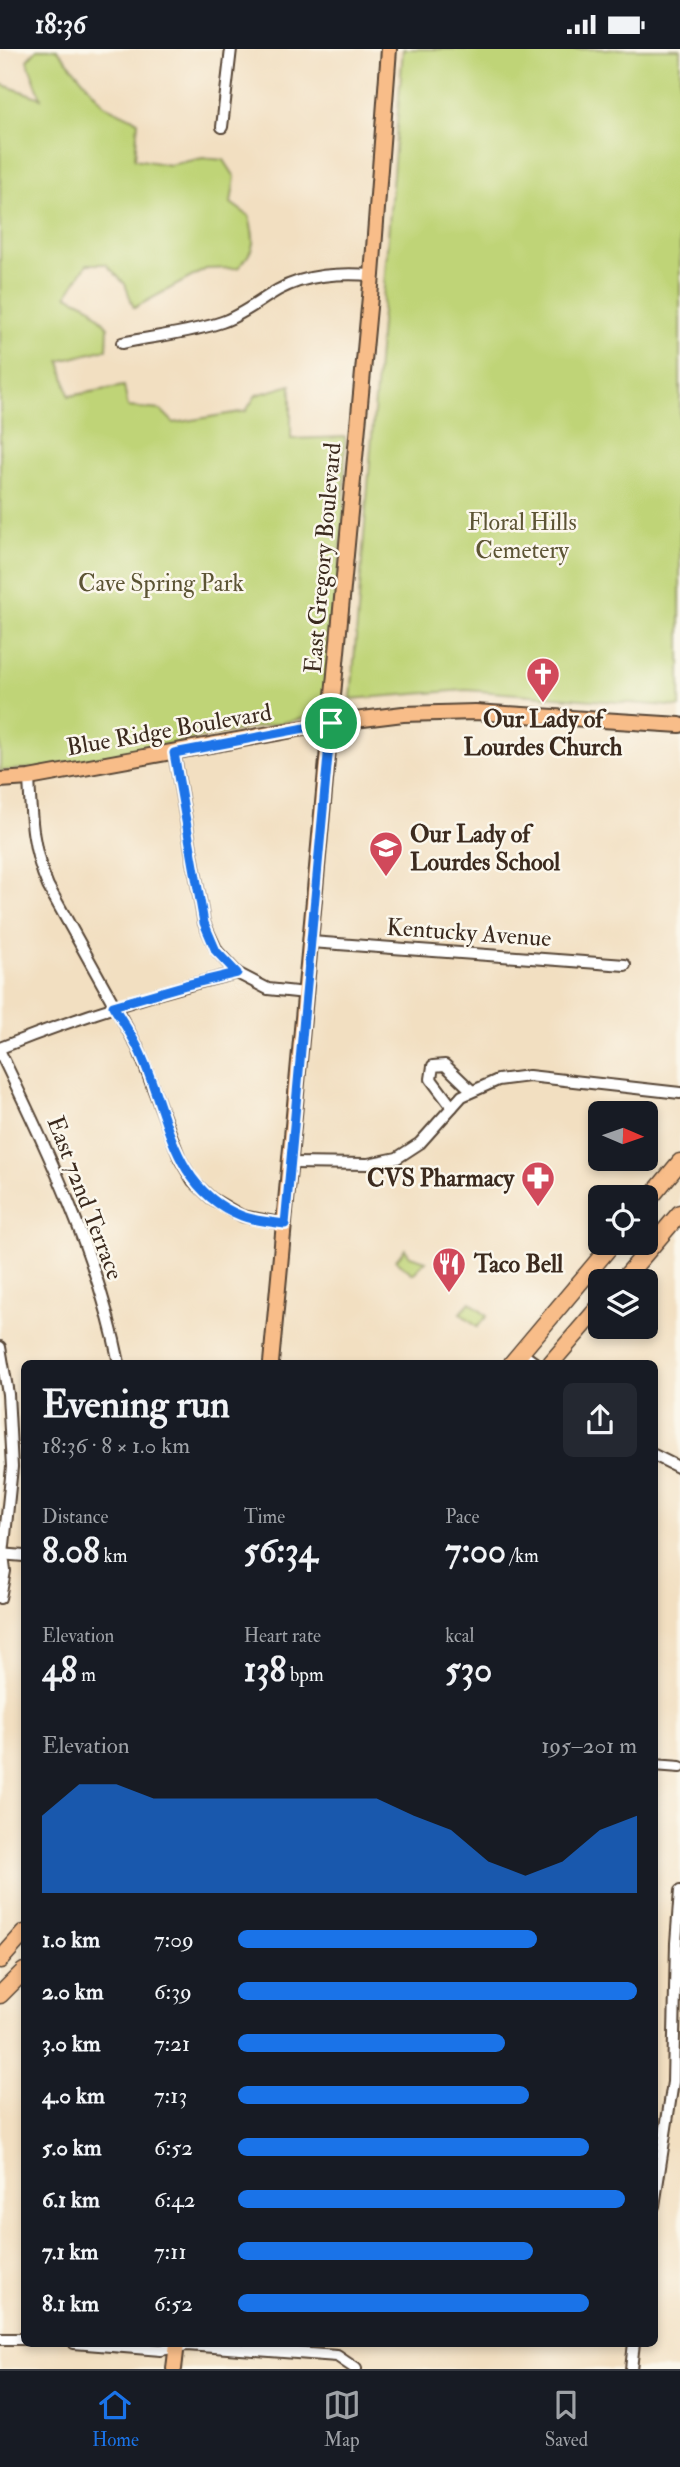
<!DOCTYPE html>
<html lang="en">
<head>
<meta charset="utf-8">
<style>
	:root { --surface:#171b24; --page:#242831; --text:#f1f3f6; --muted:#9ea1a6; --line:#363941; --accent:#1a73e8 }
	body { margin:0; font-family:"IM FELL Double Pica",serif; background:var(--page); color:var(--text); height:100vh; display:flex; flex-direction:column; font-size:26px; white-space:nowrap }
	* { box-sizing:border-box; margin:0 }
	p { font-size:23px; color:var(--muted) }
	.icon { flex:none; width:38px; height:38px; fill:none; stroke:currentColor; stroke-width:2; stroke-linecap:round; stroke-linejoin:round }
	.map { position:relative; flex:1; overflow:hidden }
	.sheet { position:absolute; left:21px; top:1311px; width:637px; height:987px; display:flex; flex-direction:column; background:var(--surface); border-radius:10px; box-shadow:0 4px 10px #0003 }
	.sheet>* { flex:none }
	.needle { width:46px; rotate:92deg }
	.buttons { position:absolute; left:588px; top:1052px; display:grid; gap:14px }
	.buttons a { display:grid; place-items:center; width:70px; height:70px; border-radius:10px; background:var(--surface); box-shadow:0 4px 10px #0003; font-size:35px }
	.pin { position:absolute; display:grid; place-items:center; width:60px; height:60px; color:#fff; margin:-30px; border:4px solid #fff; border-radius:50%; box-shadow:0 2px 7px #0007 }
	.round { display:grid; place-items:center; flex:none; width:74px; height:74px; border-radius:10px; background:var(--page) }
	.overview { display:flex; align-items:center; justify-content:space-between; height:119px; padding:0 21px }
	h1 { font-size:38px; font-weight:800; line-height:52px }
	.metrics { display:grid; grid-template-columns:repeat(3,1fr); gap:10px; height:119px; padding:7px 21px }
	.metrics div { display:grid; align-content:center }
	.metrics b { font-size:35px; font-weight:800 }
	.metrics small { font-size:19px; font-weight:400 }
	.metrics p { font-size:19px }
	.chart { height:196px; padding:14px 21px }
	.chart p { display:flex; justify-content:space-between }
	.chart svg { width:100%; height:126px; margin-top:7px; fill:var(--accent); opacity:.7 }
	ul { padding:0 21px; list-style:none; font-size:23px }
	li { display:grid; grid-template-columns:112px 84px 1fr; align-items:center; height:52px }
	li i { height:18px; border-radius:9px; background:var(--accent) }
	.status { display:flex; justify-content:space-between; align-items:center; height:49px; padding:0 35px; background:var(--surface); direction:ltr }
	.status svg { height:19px; fill:currentColor }
	.dock { display:flex; justify-content:space-around; align-items:center; height:98px; border-top:2px solid var(--line); background:var(--surface); font-size:19px; color:var(--muted) }
	.dock a { display:grid; justify-items:center; gap:4px }
	.dock .selected { color:var(--accent) }
	.map>svg:first-child { display:block }
	.green { fill:#bfd477; stroke:#7d7f4a; stroke-width:2 }
	.lines { fill:none; stroke-linecap:round; stroke-linejoin:round }
	.minor-casing { stroke:#564536; stroke-width:14 }
	.major-casing { stroke:#564536; stroke-width:18 }
	.highway-casing { stroke:#564536; stroke-width:19 }
	.minor { stroke:#fff; stroke-width:10 }
	.major { stroke:#f8bd89; stroke-width:14 }
	.highway { stroke:#f8bd89; stroke-width:16 }
	.route-casing { stroke:#fff; stroke-width:14 }
	.route { stroke:#1a73e8; stroke-width:9 }
	.labels { text-anchor:middle; dominant-baseline:central; stroke-width:5; stroke-linejoin:round; paint-order:stroke }
	.park-label { font-size:24px; fill:#5c5434; stroke:#fbf7ec }
	.street-label { font-size:24px; fill:#3b2a1e; stroke:#fbf7ec }
	.poi-label { font-size:24px; font-weight:bold; fill:#3b2a1e; stroke:#fbf7ec; text-anchor:start }
</style>
</head>
<body>
<div class="status"><b>18:36</b><svg viewBox="0 0 49 12"><path d="M0 12V9h3v3zM5 12V6h3v6zM10 12V3h3v9zM15 12V0h3v12zM26 1h20v11H26zM47 4h2v5h-2z"/></svg></div>
<div class="map">
<svg width="680" height="2320" viewBox="0 0 680 2320">
	<rect width="100%" height="100%" fill="#fbf7ec"/>
	<filter id="ink" filterUnits="userSpaceOnUse"><feTurbulence type="fractalNoise" baseFrequency=".0143" numOctaves="2"/><feDisplacementMap in="SourceGraphic" scale="14" xChannelSelector="R" yChannelSelector="G"/><feConvolveMatrix kernelMatrix="1 2 1 2 8 2 1 2 1" color-interpolation-filters="sRGB"/></filter>
	<filter id="wash" filterUnits="userSpaceOnUse"><feTurbulence type="fractalNoise" baseFrequency=".00686" numOctaves="4" result="noise"/><feDisplacementMap in="SourceGraphic" scale="28" xChannelSelector="R" yChannelSelector="G"/><feGaussianBlur stdDeviation="1.57" result="paint"/><feColorMatrix in="noise" values="0 0 0 0 0 0 0 0 0 0 0 0 0 0 0 0 0 1.4 0 .05"/><feComposite in="paint" operator="in"/></filter>
	<g filter="url(#wash)">
		<rect width="100%" height="100%" fill="#f2dfc1"/>
		<g class="green">
			<path d="M37 0H57L104 56 138 72 135 110 169 116 203 109 224 111 235 128 231 154 249 167C255 193 257 199 238 219L206 220 134 259 125 235 106 215H87L67 246 90 257 108 278 107 300 60 312 69 347 124 337 128 358 161 361 174 374 246 362 256 346 291 336V390L345 388 344 460 328 653 316 660 311 668 48 718 0 722V35L41 49 27 11Z"/>
			<path d="M403 0H680V658L466 641 351 650Z"/>
			<path d="M405 1200 410 1207 426 1212 413 1225 396 1211Z"/>
			<path d="M470 1253 487 1267 477 1278 460 1264Z"/>
		</g>
	</g>
	<g filter="url(#ink)">
		<g class="lines">
			<g class="minor-casing">
				<g id="minor">
					<path d="M222 78 231 0"/>
					<path d="M122 294C154 287 190 284 222 273 242 266 259 252 278 241 307 225 340 224 372 226"/>
					<path d="M174 703 204 874 217 902 237 924"/>
					<path d="M29 729C31 769 32 800 48 837L138 999 180 1110 193 1132 211 1149 242 1167 285 1175"/>
					<path d="M311 893 625 916"/>
					<path d="M0 999C78 968 156 943 237 924L268 940 306 944"/>
					<path d="M0 1003C48 1102 97 1205 119 1314"/>
					<path d="M452 1058 431 1030 433 1017 445 1016 471 1041"/>
					<path d="M291 1114 368 1115 397 1109 420 1094 462 1047 498 1031 529 1027 680 1044"/>
					<path d="M0 1298 8 1345 12 1418 3 1506 5 1522 0 1549"/>
					<path d="M521 1304 535 1314"/>
					<path d="M654 1406 680 1419"/>
					<path d="M0 1505 24 1507"/>
					<path d="M654 1716 680 1718"/>
					<path d="M654 2157 673 2033 676 1894 680 1842"/>
					<path d="M0 2290H24"/>
					<path d="M74 2294 161 2301 187 2296 337 2307 356 2320"/>
					<path d="M631 2320 634 2294"/>
				</g>
			</g>
			<g class="major-casing">
				<g id="major">
					<path d="M0 731 29 729 331 674 403 665 475 663 680 676"/>
					<path d="M271 1314 372 226 389 0"/>
					<path d="M174 2320 177 2294"/>
				</g>
			</g>
			<g class="highway-casing">
				<g id="highway">
					<path d="M646 1154 680 1113"/>
					<path d="M622 1232 680 1164"/>
					<path d="M512 1314 613 1194"/>
					<path d="M551 1314 600 1257"/>
					<path d="M0 1911 24 1884"/>
					<path d="M0 1946 24 1922"/>
				</g>
			</g>
			<use href="#minor" class="minor"/>
			<use href="#major" class="major"/>
			<use href="#highway" class="highway"/>
		</g>
	</g>
	<g class="lines" filter="url(#ink)">
		<g class="route-casing">
			<path id="route" d="M331 674 285 1175C271 1173 255 1172 242 1167 169 1139 168 1060 138 999 131 985 122 971 113 957L186 936 237 924 216 902 204 874 174 704Z"/>
		</g>
		<use href="#route" class="route"/>
	</g>
	<defs>
		<g id="church-pin" transform="scale(1.75)"><path d="M0 17L-7.5 6A9.5 9.5 0 1 1 7.5 6Z" fill="#d1495b" stroke="#fbf7ec"/><path d="M-1.2-6h2.4v3.5h3.3v2.4h-3.3V6h-2.4V-.1h-3.3v-2.4h3.3Z" fill="#fff"/></g>
		<g id="school-pin" transform="scale(1.75)"><path d="M0 17L-7.5 6A9.5 9.5 0 1 1 7.5 6Z" fill="#d1495b" stroke="#fbf7ec"/><path d="M0-5L7-2L0 1L-7-2ZM-4 1L0 2.5L4 1V4Q0 6-4 4Z" fill="#fff"/></g>
		<g id="pharmacy-pin" transform="scale(1.75)"><path d="M0 17L-7.5 6A9.5 9.5 0 1 1 7.5 6Z" fill="#d1495b" stroke="#fbf7ec"/><path d="M-2-6h4v4h4v4h-4v4h-4v-4h-4v-4h4Z" fill="#fff"/></g>
		<g id="restaurant-pin" transform="scale(1.75)"><path d="M0 17L-7.5 6A9.5 9.5 0 1 1 7.5 6Z" fill="#d1495b" stroke="#fbf7ec"/><path d="M-5-6h1v4h1v-4h1v4h1v-4h1v5L-1.5 .5V6h-2V.5L-5-1ZM5-6V6H3V1.5H1.5Q1.5-4 5-6Z" fill="#fff"/></g>
	</defs>
	<g fill-rule="evenodd">
		<use href="#church-pin" x="543" y="625"/>
		<use href="#school-pin" x="386" y="799"/>
		<use href="#pharmacy-pin" x="538" y="1129"/>
		<use href="#restaurant-pin" x="449" y="1215"/>
	</g>
	<g class="labels">
		<g class="park-label">
			<text x="522" y="473">Floral Hills<tspan x="522" dy="28">Cemetery</tspan></text>
			<text x="161" y="534">Cave Spring Park</text>
		</g>
		<g class="street-label">
			<text transform="translate(323 509) rotate(-85)">East Gregory Boulevard</text>
			<text transform="translate(169 681) rotate(-10)">Blue Ridge Boulevard</text>
			<text transform="translate(469 884) rotate(4)">Kentucky Avenue</text>
			<text transform="translate(85 1149) rotate(69)">East 72nd Terrace</text>
		</g>
		<g class="poi-label">
			<text x="543" y="670" text-anchor="middle">Our Lady of<tspan x="543" dy="28">Lourdes Church</tspan></text>
			<text x="410" y="785">Our Lady of<tspan x="410" dy="28">Lourdes School</tspan></text>
			<text x="514" y="1129" text-anchor="end">CVS Pharmacy</text>
			<text x="474" y="1215">Taco Bell</text>
		</g>
	</g>
</svg>
<div class="buttons">
<a><svg class="needle" viewBox="-14 -14 28 28"><path d="M0-13l5 13h-10z" fill="#e53935"/><path d="M0 13l5-13h-10z" fill="#9ea1a6"/></svg></a>
<a><svg class="icon" aria-label="locate" viewBox="0 0 24 24"><circle cx="12" cy="12" r="6"/><path d="M12 2v4M12 18v4M2 12h4M18 12h4"/></svg></a>
<a><svg class="icon" aria-label="layers" viewBox="0 0 24 24"><path d="M12 4l9 5-9 5-9-5zM3 14l9 5 9-5"/></svg></a>
</div>
<div class="pin" style="left:331px;top:674px;background:#1e9e55"><svg class="icon" aria-label="arrive" viewBox="0 0 24 24"><path d="M6 21V4h12l-3 4 3 4H6"/></svg></div>
<section class="sheet">
<div class="overview"><div><h1>Evening run</h1><p>18:36 · 8 × 1.0 km</p></div><a class="round"><svg class="icon" aria-label="share" viewBox="0 0 24 24"><path d="M12 15V3M7 8l5-5 5 5M5 13v7h14v-7"/></svg></a></div>
<div class="metrics">
<div><p>Distance</p><b>8.08<small> km</small></b></div>
<div><p>Time</p><b>56:34</b></div>
<div><p>Pace</p><b>7:00<small> /km</small></b></div>
</div>
<div class="metrics">
<div><p>Elevation</p><b>48<small> m</small></b></div>
<div><p>Heart rate</p><b>138<small> bpm</small></b></div>
<div><p>kcal</p><b>530</b></div>
</div>
<div class="chart"><p><span>Elevation</span>195–201 m</p>
<svg viewBox="0 0 160 44" preserveAspectRatio="none"><path d="M0 44V17L10 6L20 6L30 11L40 11L50 11L60 11L70 11L80 11L90 11L100 17L110 22L120 33L130 38L140 33L150 22L160 17V44z"/></svg>
</div>
<ul>
<li><b>1.0 km</b>7:09<i style="width:75%"></i></li>
<li><b>2.0 km</b>6:39<i style="width:100%"></i></li>
<li><b>3.0 km</b>7:21<i style="width:67%"></i></li>
<li><b>4.0 km</b>7:13<i style="width:73%"></i></li>
<li><b>5.0 km</b>6:52<i style="width:88%"></i></li>
<li><b>6.1 km</b>6:42<i style="width:97%"></i></li>
<li><b>7.1 km</b>7:11<i style="width:74%"></i></li>
<li><b>8.1 km</b>6:52<i style="width:88%"></i></li>
</ul>
</section>
</div>
<nav class="dock">
<a class="selected"><svg class="icon" aria-label="home" viewBox="0 0 24 24"><path d="M3 11l9-7 9 7M6 9v11h12V9"/></svg>Home</a>
<a><svg class="icon" aria-label="map" viewBox="0 0 24 24"><path d="M3 6l6-2 6 2 6-2v14l-6 2-6-2-6 2zM9 4v14M15 6v14"/></svg>Map</a>
<a><svg class="icon" aria-label="saved" viewBox="0 0 24 24"><path d="M7 4h10v16l-5-4-5 4z"/></svg>Saved</a>
</nav>
</body>
</html>
